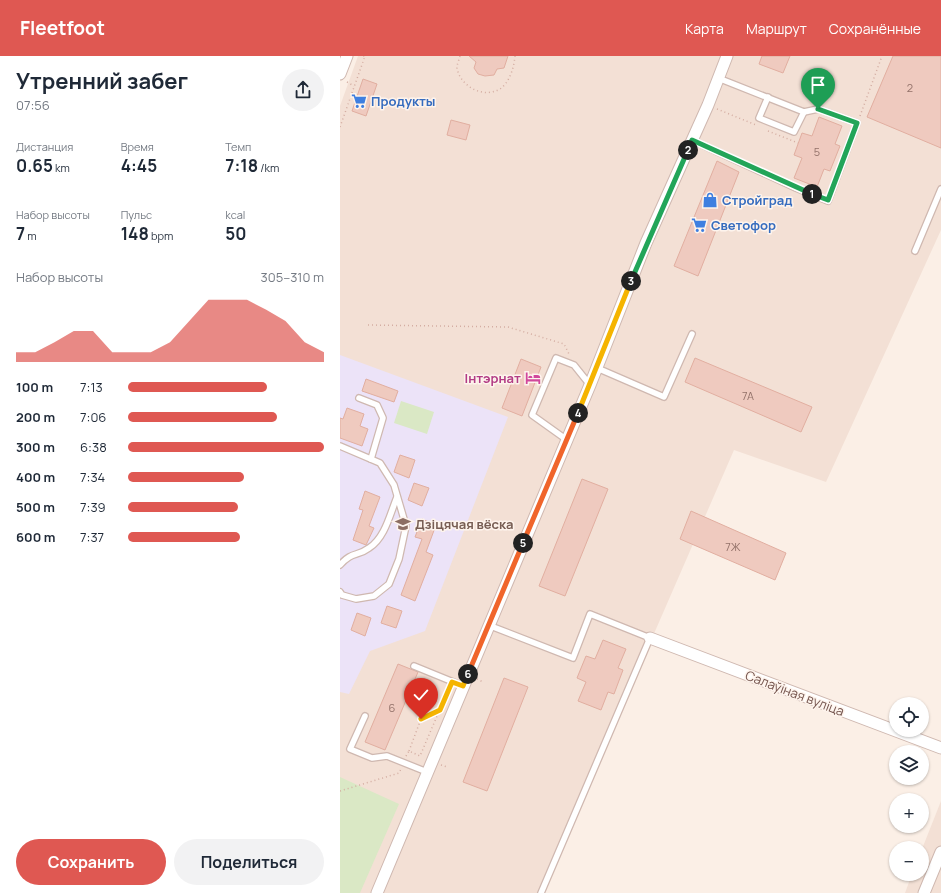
<!DOCTYPE html>
<html lang="ru">
<head>
<meta charset="utf-8">
<style>
	:root { --surface:#fff; --page:#f2f2f3; --text:#1f2937; --muted:#747a83; --accent:#df5852 }
	body { margin:0; font-family:Manrope,sans-serif; background:var(--page); color:var(--text); height:100vh; display:flex; flex-direction:column; font-size:15px; white-space:nowrap }
	* { box-sizing:border-box; margin:0 }
	p { font-size:13px; color:var(--muted) }
	.icon { flex:none; width:22px; height:22px; fill:none; stroke:currentColor; stroke-width:2; stroke-linecap:round; stroke-linejoin:round }
	.map { position:relative; flex:1; overflow:hidden }
	.drawer { display:flex; flex-direction:column; background:var(--surface); width:340px }
	.drawer>* { flex:none }
	.tools { position:absolute; left:549px; top:641px; display:grid; gap:8px }
	.tools a { display:grid; place-items:center; width:40px; height:40px; border-radius:50%; background:var(--surface); box-shadow:0 1px 3px #0004; font-size:20px }
	.pin { position:absolute; display:grid; place-items:center; width:34px; height:34px; color:#fff; margin:-41px -17px; border-radius:50% 50% 50% 0; rotate:-45deg; box-shadow:0 0 4px #0007 }
	.pin .icon { rotate:45deg }
	.km { position:absolute; width:20px; height:20px; margin:-10px; border-radius:50%; background:#222; color:#fff; font-size:11px; line-height:20px; text-align:center }
	.round { display:grid; place-items:center; flex:none; width:42px; height:42px; border-radius:21px; background:var(--page) }
	.head { display:flex; align-items:center; justify-content:space-between; height:68px; padding:0 16px }
	h1 { font-size:22px; font-weight:700; line-height:30px }
	.metrics { display:grid; grid-template-columns:repeat(3,1fr); gap:6px; height:68px; padding:4px 16px }
	.metrics div { display:grid; align-content:center }
	.metrics b { font-size:17px; font-weight:700 }
	.metrics small { font-size:11px; font-weight:400 }
	.metrics p { font-size:11px }
	.chart { height:112px; padding:8px 16px }
	.chart p { display:flex; justify-content:space-between }
	.chart svg { width:100%; height:72px; margin-top:4px; fill:var(--accent); opacity:.7 }
	.action { display:flex; gap:8px; margin-top:auto; padding:8px 16px }
	.action a { flex:1; height:46px; border-radius:24px; background:var(--accent); color:#fff; font-size:16px; font-weight:700; line-height:46px; text-align:center }
	.action a+a { background:var(--page); color:var(--text) }
	ul { padding:0 16px; list-style:none; font-size:13px }
	li { display:grid; grid-template-columns:64px 48px 1fr; align-items:center; height:30px }
	li i { height:10px; border-radius:5px; background:var(--accent) }
	header { display:flex; align-items:center; gap:24px; box-sizing:border-box; height:56px; padding:0 20px; background:var(--accent); color:#fff }
	header strong { font-size:19px }
	nav { display:flex; gap:22px; margin-inline-start:auto; font-size:14px }
	main { display:flex; flex:1; min-height:0 }
	.map>svg:first-child { display:block }
	.residential { fill:#f3e0d5 }
	.education { fill:#ece3f8 }
	.green { fill:#dae8c5 }
	.building { fill:#efcabf; stroke:#e1aea0 }
	.lines { fill:none; stroke-linecap:round; stroke-linejoin:round }
	.service-casing { stroke:#cfb8b0; stroke-width:8 }
	.minor-casing { stroke:#cfb8b0; stroke-width:13 }
	.path { stroke:#d4ada2; stroke-width:1.5; stroke-dasharray:1 3; stroke-linecap:butt }
	.service { stroke:#fff; stroke-width:5.5 }
	.minor { stroke:#fff; stroke-width:11 }
	.split-1-casing { stroke:#fff; stroke-width:8 }
	.split-2-casing { stroke:#fff; stroke-width:8 }
	.split-3-casing { stroke:#fff; stroke-width:8 }
	.split-4-casing { stroke:#fff; stroke-width:8 }
	.split-5-casing { stroke:#fff; stroke-width:8 }
	.split-6-casing { stroke:#fff; stroke-width:8 }
	.split-7-casing { stroke:#fff; stroke-width:8 }
	.split-1 { stroke:#22a559; stroke-width:5 }
	.split-2 { stroke:#22a559; stroke-width:5 }
	.split-3 { stroke:#22a559; stroke-width:5 }
	.split-4 { stroke:#f5b400; stroke-width:5 }
	.split-5 { stroke:#f0652b; stroke-width:5 }
	.split-6 { stroke:#f0652b; stroke-width:5 }
	.split-7 { stroke:#f5b400; stroke-width:5 }
	.labels { text-anchor:middle; dominant-baseline:central; stroke-width:3; stroke-linejoin:round; paint-order:stroke }
	.number-label { font-size:11px; fill:#927169 }
	.shop-label { font-size:13px; font-weight:bold; fill:#366cbe; stroke:#fef4ed; text-anchor:start }
	.hotel-label { font-size:13px; font-weight:bold; fill:#b23c85; stroke:#fef4ed; text-anchor:end }
	.education-label { font-size:13px; font-weight:bold; fill:#785e54; stroke:#fef4ed; text-anchor:start }
	.street-label { font-size:13px; fill:#73534c; stroke:#fef4ed }
</style>
</head>
<body>
<header>
<strong>Fleetfoot</strong>
<nav><a>Карта</a><a>Маршрут</a><a>Сохранённые</a></nav>
</header>
<main>
<section class="drawer">
<div class="head"><div><h1>Утренний забег</h1><p>07:56</p></div><a class="round"><svg class="icon" aria-label="share" viewBox="0 0 24 24"><path d="M12 15V3M7 8l5-5 5 5M5 13v7h14v-7"/></svg></a></div>
<div class="metrics">
<div><p>Дистанция</p><b>0.65<small> km</small></b></div>
<div><p>Время</p><b>4:45</b></div>
<div><p>Темп</p><b>7:18<small> /km</small></b></div>
</div>
<div class="metrics">
<div><p>Набор высоты</p><b>7<small> m</small></b></div>
<div><p>Пульс</p><b>148<small> bpm</small></b></div>
<div><p>kcal</p><b>50</b></div>
</div>
<div class="chart"><p><span>Набор высоты</span>305–310 m</p>
<svg viewBox="0 0 160 44" preserveAspectRatio="none"><path d="M0 44V38L10 38L20 32L30 25L40 25L50 38L60 38L70 38L80 32L90 19L100 6L110 6L120 6L130 12L140 19L150 32L160 38V44z"/></svg>
</div>
<ul>
<li><b>100 m</b>7:13<i style="width:71%"></i></li>
<li><b>200 m</b>7:06<i style="width:76%"></i></li>
<li><b>300 m</b>6:38<i style="width:100%"></i></li>
<li><b>400 m</b>7:34<i style="width:59%"></i></li>
<li><b>500 m</b>7:39<i style="width:56%"></i></li>
<li><b>600 m</b>7:37<i style="width:57%"></i></li>
</ul>
<div class="action"><a>Сохранить</a><a>Поделиться</a></div>
</section>
<div class="map">
<svg width="601" height="837" viewBox="0 0 601 837">
	<rect width="100%" height="100%" fill="#fbefe6"/>
	<g class="residential">
		<path d="M18 0H601V174L486 426 394 394 201 837H0V50Z"/>
		<path d="M601 745V837H565L572 818H582V793Z"/>
	</g>
	<path class="education" d="M0 299 168 361 85 575 30 595 9 638 0 636Z"/>
	<g class="green">
		<path d="M61 345 94 356 87 378 54 367Z"/>
		<path d="M0 721 59 748 20 837H0Z"/>
	</g>
	<g class="building">
		<path d="M129 0H168L164 12 157 13 154 19 145 20 138 18 134 12 136 6Z"/>
		<path d="M422 0H450L443 17 419 8Z"/>
		<path d="M553 0H601V92L527 61Z"/>
		<path d="M23 23 37 28 26 60 12 55Z"/>
		<path d="M479 61 502 70 495 88 500 90 490 115 484 113 477 131 454 122 462 102 454 99 462 77 472 80Z"/>
		<path d="M111 64 130 69 126 84 107 79Z"/>
		<path d="M377 105 399 116 358 220 334 210Z"/>
		<path d="M355 302 472 351 461 376 345 326Z"/>
		<path d="M181 303 201 311 182 360 162 352Z"/>
		<path d="M26 323 58 335 54 346 22 335Z"/>
		<path d="M7 352 24 358 20 370 28 373 22 390 0 382V362L3 363Z"/>
		<path d="M60 399 75 404 69 422 54 416Z"/>
		<path d="M242 423 268 433 225 540 199 530Z"/>
		<path d="M74 427 89 432 82 450 68 444Z"/>
		<path d="M25 435 40 441 29 470 34 472 26 489 13 484 23 454 19 453Z"/>
		<path d="M351 455 446 497 435 524 340 483Z"/>
		<path d="M82 463 96 469 86 496 93 499 75 545 61 539 82 483 75 481Z"/>
		<path d="M47 550 62 555 56 572 41 567Z"/>
		<path d="M17 557 31 562 25 580 11 574Z"/>
		<path d="M263 584 286 593 278 612 283 614 274 638 268 636 261 654 238 645 246 626 237 622 246 600 255 603Z"/>
		<path d="M58 608 78 616 45 694 25 686Z"/>
		<path d="M164 622 188 631 147 735 123 726Z"/>
	</g>
	<g class="lines">
		<g class="service-casing">
			<g id="service">
				<path d="M428 41 419 62 454 76 464 56"/>
				<path d="M352 84 456 132 488 145 517 67 478 53 464 56 378 22"/>
				<path d="M575 195 601 133"/>
				<path d="M257 312 324 341 352 278"/>
				<path d="M19 342 37 349 43 362 31 403"/>
				<path d="M227 384 192 359 216 302 234 309 250 329"/>
				<path d="M0 390 40 407 54 429 66 470 59 503 49 528 34 540 16 543 2 539 0 536"/>
				<path d="M0 509C12 495 17 501 29 492 45 482 50 458 57 441"/>
				<path d="M148 569 233 602 250 558 310 582 201 837"/>
				<path d="M74 610 123 630"/>
				<path d="M25 660 10 693 32 702 47 700 87 716"/>
			</g>
		</g>
		<g class="minor-casing">
			<g id="minor">
				<path d="M0 18 7 0"/>
				<path d="M310 582 601 692"/>
				<path d="M37 837 250 329 306 187 368 49 387 0"/>
				<path d="M584 837 601 796"/>
			</g>
		</g>
		<g class="path">
			<path d="M120 0C119 4 117 8 117 12 120 30 143 43 160 33 170 26 174 11 175 0"/>
			<path d="M7 26 14 30"/>
			<path d="M377 53 416 69"/>
			<path d="M520 60 542 0"/>
			<path d="M0 71 25 0H23"/>
			<path d="M428 75 458 87"/>
			<path d="M28 269 168 271 224 288 230 300"/>
			<path d="M137 623 143 626"/>
			<path d="M69 695 81 663 99 654"/>
			<path d="M66 700 69 695 80 700 109 632"/>
			<path d="M101 709 107 711"/>
			<path d="M0 735 59 717 61 713"/>
		</g>
		<use href="#service" class="service"/>
		<use href="#minor" class="minor"/>
	</g>
	<g class="lines">
		<g class="split-1-casing">
			<path id="split-1" d="M472 138 488 144 517 67 478 53"/>
		</g>
		<g class="split-2-casing">
			<path id="split-2" d="M348 94 352 84 472 138"/>
		</g>
		<g class="split-3-casing">
			<path id="split-3" d="M291 225 348 94"/>
		</g>
		<g class="split-4-casing">
			<path id="split-4" d="M238 357 291 225"/>
		</g>
		<g class="split-5-casing">
			<path id="split-5" d="M183 487 238 357"/>
		</g>
		<g class="split-6-casing">
			<path id="split-6" d="M128 618 183 487"/>
		</g>
		<g class="split-7-casing">
			<path id="split-7" d="M81 663 100 654 112 626 123 630 128 618"/>
		</g>
		<use href="#split-1" class="split-1"/>
		<use href="#split-2" class="split-2"/>
		<use href="#split-3" class="split-3"/>
		<use href="#split-4" class="split-4"/>
		<use href="#split-5" class="split-5"/>
		<use href="#split-6" class="split-6"/>
		<use href="#split-7" class="split-7"/>
	</g>
	<defs>
		<g id="supermarket-bare" transform="scale(1.2)"><path d="M-6-5.5h2.5l.6 2H6L4.5 2H-2.5L-4.4-4H-6ZM-1.5 3.2a1.3 1.3 0 1 0 .1 0ZM3 3.2a1.3 1.3 0 1 0 .1 0Z" fill="#3f7fe0" stroke="#fef4ed" stroke-width="2.5" paint-order="stroke"/></g>
		<g id="shop-bare" transform="scale(1.2)"><path d="M-5-2.5h2.3a2.7 3.5 0 0 1 5.4 0H5L5.5 6h-11ZM-1.5-2.5h3a1.5 2.3 0 0 0-3 0Z" fill="#3f7fe0" stroke="#fef4ed" stroke-width="2.5" paint-order="stroke"/></g>
		<g id="hotel-bare" transform="scale(1.2)"><path d="M-6-4.5h1.5V1H6V5H4.5V3h-9V5H-6ZM-4 0a1.8 1.8 0 1 1 3.6 0ZM.5 0V-2.5h3Q6-2.5 6 0Z" fill="#d1479c" stroke="#fef4ed" stroke-width="2.5" paint-order="stroke"/></g>
		<g id="school-bare" transform="scale(1.2)"><path d="M0-5L7-2L0 1L-7-2ZM-4 1L0 2.5L4 1V4Q0 6-4 4Z" fill="#8d6e63" stroke="#fef4ed" stroke-width="2.5" paint-order="stroke"/></g>
	</defs>
	<g fill-rule="evenodd">
		<use href="#supermarket-bare" x="19" y="45"/>
		<use href="#shop-bare" x="370" y="144"/>
		<use href="#supermarket-bare" x="359" y="169"/>
		<use href="#hotel-bare" x="193" y="322"/>
		<use href="#school-bare" x="63" y="468"/>
	</g>
	<g class="labels">
		<g class="number-label">
			<text x="570" y="31">2</text>
			<text x="477" y="95">5</text>
			<text x="408" y="339">7А</text>
			<text x="393" y="490">7Ж</text>
			<text x="52" y="651">6</text>
		</g>
		<g class="shop-label">
			<text x="31" y="45">Продукты</text>
			<text x="382" y="144">Стройград</text>
			<text x="371" y="169">Светофор</text>
		</g>
		<g class="hotel-label">
			<text x="181" y="322">Інтэрнат</text>
		</g>
		<g class="education-label">
			<text x="75" y="468">Дзіцячая вёска</text>
		</g>
		<g class="street-label">
			<text transform="translate(455 637) rotate(21)">Салаўіная вуліца</text>
		</g>
	</g>
</svg>
<div class="tools">
<a><svg class="icon" aria-label="locate" viewBox="0 0 24 24"><circle cx="12" cy="12" r="6"/><path d="M12 2v4M12 18v4M2 12h4M18 12h4"/></svg></a>
<a><svg class="icon" aria-label="layers" viewBox="0 0 24 24"><path d="M12 4l9 5-9 5-9-5zM3 14l9 5 9-5"/></svg></a>
<a>+</a>
<a>−</a>
</div>
<div class="pin" style="left:478px;top:53px;background:#1e9e55"><svg class="icon" aria-label="arrive" viewBox="0 0 24 24"><path d="M6 21V4h12l-3 4 3 4H6"/></svg></div>
<div class="pin" style="left:81px;top:663px;background:#d93025"><svg class="icon" aria-label="check" viewBox="0 0 24 24"><path d="M5 12l5 5 9-10"/></svg></div>
<b class="km" style="left:472px;top:138px">1</b>
<b class="km" style="left:348px;top:94px">2</b>
<b class="km" style="left:291px;top:225px">3</b>
<b class="km" style="left:238px;top:357px">4</b>
<b class="km" style="left:183px;top:487px">5</b>
<b class="km" style="left:128px;top:618px">6</b>
</div>
</main>
</body>
</html>
